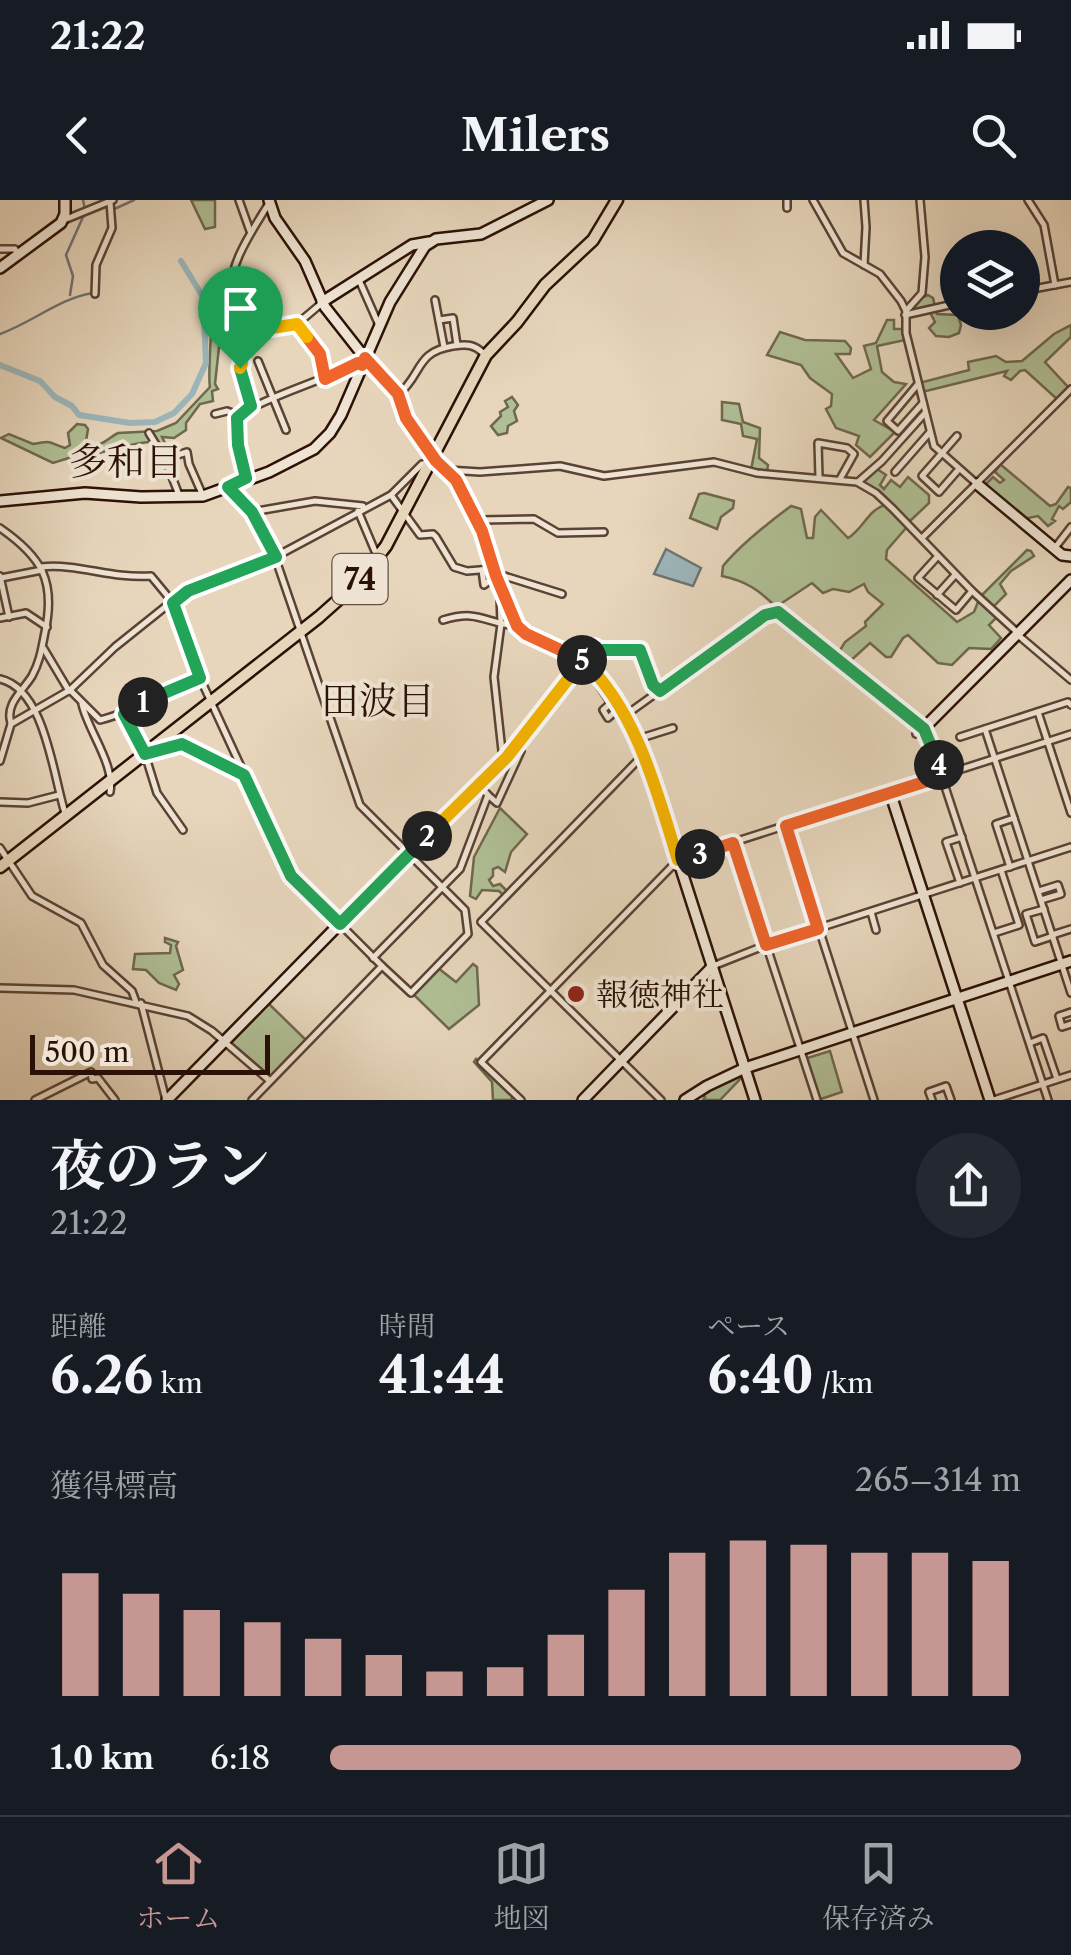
<!DOCTYPE html>
<html lang="ja">
<head>
<meta charset="utf-8">
<style>
	:root { --surface:#171b24; --page:#242831; --text:#f1f3f6; --muted:#9ea1a6; --line:#363941; --accent:#c59692 }
	body { margin:0; font-family:"Libre Caslon Text","Noto Serif JP",serif; background:var(--page); color:var(--text); height:100vh; display:flex; flex-direction:column; font-size:38px; white-space:nowrap }
	* { box-sizing:border-box; margin:0 }
	p { font-size:32px; color:var(--muted) }
	.icon { flex:none; width:55px; height:55px; fill:none; stroke:currentColor; stroke-width:2; stroke-linecap:round; stroke-linejoin:round }
	.map { position:relative; height:900px; overflow:hidden }
	.side { display:flex; flex-direction:column; background:var(--surface); flex:1 }
	.side>* { flex:none }
	.buttons { position:absolute; left:940px; top:30px; display:grid; gap:20px }
	.buttons a { display:grid; place-items:center; width:100px; height:100px; border-radius:50%; background:var(--surface); box-shadow:0 10px 40px #0002; font-size:50px }
	.scale { position:absolute; left:30px; bottom:25px; width:240px; box-sizing:border-box; padding-left:10px; border:5px solid #2b1106; border-top:0; font-size:28px; line-height:35px; white-space:nowrap; color:#2b1106; -webkit-text-stroke:8px #efe4d3; paint-order:stroke }
	.pin { position:absolute; display:grid; place-items:center; width:85px; height:85px; color:#fff; margin:-102px -42px; border-radius:50% 50% 50% 0; rotate:-45deg; box-shadow:0 0 10px #0007 }
	.pin .icon { rotate:45deg }
	.km { position:absolute; width:50px; height:50px; margin:-25px; border-radius:50%; background:#222; color:#fff; font-size:28px; line-height:50px; text-align:center }
	.round { display:grid; place-items:center; flex:none; width:105px; height:105px; border-radius:52px; background:var(--page) }
	.summary { display:flex; align-items:center; justify-content:space-between; height:170px; padding:0 50px }
	h1 { font-size:55px; font-weight:700; line-height:75px }
	.figures { display:grid; grid-template-columns:repeat(3,1fr); gap:15px; height:170px; padding:10px 50px }
	.figures div { display:grid; align-content:center }
	.figures b { font-size:50px; font-weight:700 }
	.figures small { font-size:28px; font-weight:400 }
	.figures p { font-size:28px }
	.chart { height:280px; padding:20px 50px }
	.chart p { display:flex; justify-content:space-between }
	.chart svg { width:100%; height:180px; margin-top:10px; stroke:var(--accent); stroke-width:6 }
	ul { padding:0 50px; list-style:none; font-size:32px }
	li { display:grid; grid-template-columns:160px 120px 1fr; align-items:center; height:75px }
	li i { height:25px; border-radius:12px; background:var(--accent) }
	.status { display:flex; justify-content:space-between; align-items:center; height:70px; padding:0 50px; background:var(--surface); direction:ltr }
	.status svg { height:28px; fill:currentColor }
	header { display:flex; justify-content:space-between; align-items:center; height:130px; padding:0 50px; background:var(--surface); font-size:45px; font-weight:700 }
	.tabs { display:flex; justify-content:space-around; align-items:center; height:140px; border-top:2px solid var(--line); background:var(--surface); font-size:28px; color:var(--muted) }
	.tabs a { display:grid; justify-items:center; gap:5px }
	.tabs .selected { color:var(--accent) }
	.map>svg:first-child { display:block }
	.green { fill:#b0bf95; stroke:#6e684e; stroke-width:2.5 }
	.water { fill:#9cb6bb; stroke:#6f7473; stroke-width:2.5 }
	.lines { fill:none; stroke-linecap:round; stroke-linejoin:round }
	.stream { stroke:#6f7473; stroke-width:2.5 }
	.river { stroke:#9cb6bb; stroke-width:6 }
	.street-casing { stroke:#5a4234; stroke-width:10 }
	.secondary-casing { stroke:#2b1106; stroke-width:14 }
	.primary-casing { stroke:#2b1106; stroke-width:15 }
	.street { stroke:#efe4d3; stroke-width:5 }
	.secondary { stroke:#efe4d3; stroke-width:9 }
	.primary { stroke:#e7d6bc; stroke-width:10 }
	.split-1-casing { stroke:#fff; stroke-width:20 }
	.split-2-casing { stroke:#fff; stroke-width:20 }
	.split-3-casing { stroke:#fff; stroke-width:20 }
	.split-4-casing { stroke:#fff; stroke-width:20 }
	.split-5-casing { stroke:#fff; stroke-width:20 }
	.split-6-casing { stroke:#fff; stroke-width:20 }
	.split-7-casing { stroke:#fff; stroke-width:20 }
	.split-1 { stroke:#22a559; stroke-width:12 }
	.split-2 { stroke:#22a559; stroke-width:12 }
	.split-3 { stroke:#f5b400; stroke-width:12 }
	.split-4 { stroke:#f0652b; stroke-width:12 }
	.split-5 { stroke:#22a559; stroke-width:12 }
	.split-6 { stroke:#f0652b; stroke-width:12 }
	.split-7 { stroke:#f5b400; stroke-width:12 }
	.poi-dot { fill:#8f2418; stroke:#efe4d3; stroke-width:4 }
	.labels { text-anchor:middle; dominant-baseline:central; stroke-width:8; stroke-linejoin:round; paint-order:stroke }
	.shield { fill:#efe4d3; stroke:#665044; stroke-width:2.5 }
	.shield-label { font-size:30px; font-weight:bold; fill:#2b1106 }
	.poi-label { font-size:32px; fill:#2b1106; stroke:#efe4d3; text-anchor:start }
	.quarter-label { font-size:38px; fill:#2b1106; stroke:#efe4d3 }
</style>
</head>
<body>
<div class="status"><b>21:22</b><svg viewBox="0 0 49 12"><path d="M0 12V9h3v3zM5 12V6h3v6zM10 12V3h3v9zM15 12V0h3v12zM26 1h20v11H26zM47 4h2v5h-2z"/></svg></div>
<header><svg class="icon" aria-label="back" viewBox="0 0 24 24"><path d="M15 5l-7 7 7 7"/></svg>Milers<svg class="icon" aria-label="search" viewBox="0 0 24 24"><circle cx="10" cy="10" r="6"/><path d="M15 15l6 6"/></svg></header>
<div class="map">
<svg width="1071" height="900" viewBox="0 0 1071 900">
	<rect width="100%" height="100%" fill="#e7d6bc"/>
	<filter id="stains"><feTurbulence type="fractalNoise" baseFrequency=".002" numOctaves="4"/><feColorMatrix values="0 0 0 0 .2 0 0 0 0 .09 0 0 0 0 .02 0 0 0 .5 -.17"/></filter>
	<radialGradient id="worn" r=".72"><stop offset=".6" stop-color="#630" stop-opacity="0"/><stop offset="1" stop-color="#630" stop-opacity=".3"/></radialGradient>
	<g class="green">
		<path d="M191 0H215V27L205 29Z"/>
		<path d="M216 87H228V94L236 103 227 114 220 113V131L224 139 232 138 235 147H219L215 184 218 189 212 191 213 201 200 204 186 223V230L174 238 162 237 171 255 165 258 152 242C141 242 99 251 91 257H72L53 263 1 238 9 234 33 244C53 240 47 242 65 248L70 245 68 233 77 224 85 225 88 229 86 241C102 250 107 238 118 233L157 231 176 223 210 187C208 180 212 97 216 87Z"/>
		<path d="M928 95 933 98 937 114 958 115 961 125 959 133 949 137 936 136 929 128 935 122 927 107 909 112 921 98Z"/>
		<path d="M887 120H894V129H904L905 140 877 146 882 172 894 182 906 184 874 220 895 232 870 257 856 245 859 236 836 228 826 209 831 206 832 194 810 178 801 165 767 155 780 132 805 140 845 141 851 148 850 154H836L853 178 871 169 864 146 876 143Z"/>
		<path d="M1071 125V137L1045 162 1069 188 1058 200 1025 170 1020 171 1011 180 1004 176 1007 171 922 192 919 183 969 170 968 162 996 156 1006 162 1022 161 1054 134Z"/>
		<path d="M512 197 518 205 514 211 517 221 508 226 507 233 498 235 491 226 501 216 500 212 508 207 505 201Z"/>
		<path d="M722 202 739 204 743 222 760 228 759 258 768 265 767 272 751 270 757 239 743 236 741 224 722 220Z"/>
		<path d="M1000 264 1050 306 1056 304 1068 287 1071 288V302L1063 309 1059 306 1052 319 1055 321 1048 326 1038 316 1023 319 984 286 993 277 1000 283 1004 280 995 272Z"/>
		<path d="M874 267 886 275 880 285 884 289 891 280 900 287 908 277 929 295V303L910 321 907 320 860 282Z"/>
		<path d="M704 293 734 301 733 308 721 317 717 329 690 318 699 294Z"/>
		<path d="M885 305 905 324 906 328 887 350 886 359 957 422 974 412 980 397 1027 350 1031 351 1034 356 1011 371 1000 384 1006 394 991 409 997 417 989 425 1001 438 991 449 969 448 952 465 938 463 908 435 903 438 891 457H886L870 443 847 464 837 455 845 442 866 426 865 422 883 404 868 392 864 384 849 392 833 389 823 393 812 383 776 407C759 390 746 381 722 376L723 366C741 344 768 323 791 306L801 309 807 338H813L815 317 821 310 848 338C863 329 868 310 885 305Z"/>
		<path d="M500 608 527 634 511 652 505 672 498 667 493 669V676L489 680 493 686 500 684 507 691 503 695 499 691 482 690 476 699 470 696 474 657Z"/>
		<path d="M165 738 178 742 176 746 183 770 174 775 179 784 176 790 159 783 146 770 133 769 135 754 170 753 171 745 165 742Z"/>
		<path d="M473 764 477 767 479 805 449 829 412 793 438 768 456 782Z"/>
		<path d="M268 803 307 841 273 876 268 877 229 843Z"/>
		<path d="M830 851 842 892 818 900 804 859Z"/>
		<path d="M476 859 513 896 511 900H493L492 882 474 862Z"/>
		<path d="M741 873 744 875 720 900H703L705 897 702 894Z"/>
	</g>
	<path class="water" d="M666 349 701 368 693 386 654 374Z"/>
	<g class="lines">
		<g class="stream">
			<path d="M83 0 85 9"/>
			<path d="M110 11 134 0"/>
			<path d="M93 85 94 68"/>
			<path d="M70 95 73 76 66 55 83 17"/>
			<path d="M0 134C33 122 60 98 93 93"/>
		</g>
		<path class="river" d="M0 165 40 181 55 197 72 206 79 215 130 223 155 222 174 213 192 194 206 163 203 97 181 61"/>
		<g class="street-casing">
			<g id="street">
				<path d="M239 0 250 31"/>
				<path d="M787 0V8"/>
				<path d="M813 0 843 53 880 74 901 101 906 111V133L934 246 977 284"/>
				<path d="M1028 0 1044 25 1055 85"/>
				<path d="M269 3C255 27 226 66 232 96L275 129 297 124 322 103"/>
				<path d="M64 20 113 0"/>
				<path d="M0 49H15L18 55"/>
				<path d="M864 65 866 27 864 0"/>
				<path d="M359 80 378 123"/>
				<path d="M1022 91 1071 82"/>
				<path d="M95 94 96 65 112 28 110 2"/>
				<path d="M435 100 444 147"/>
				<path d="M906 111 922 93 925 57 920 0"/>
				<path d="M905 115 958 103"/>
				<path d="M439 120 453 118 457 145"/>
				<path d="M298 125 320 154 325 179"/>
				<path d="M258 161 286 230"/>
				<path d="M918 184 887 221 898 231 923 203"/>
				<path d="M398 195C423 174 415 152 453 146 467 144 474 144 484 154"/>
				<path d="M251 205 239 173 242 163 237 132 255 115"/>
				<path d="M215 214 227 211 238 215"/>
				<path d="M149 233 165 259 179 295"/>
				<path d="M957 236 922 276 939 292 959 269"/>
				<path d="M165 259 187 252 189 264 203 296"/>
				<path d="M448 270 480 272 560 266 604 276 714 262 757 273 857 282 876 293 893 309 972 391 1019 434"/>
				<path d="M895 272 930 232"/>
				<path d="M819 277 818 243 847 248 854 254 840 279"/>
				<path d="M245 278 238 245V215C276 193 317 183 358 163L362 165"/>
				<path d="M858 282 882 261 925 213"/>
				<path d="M228 287 252 312 275 357 360 605 465 710 468 734 411 793 382 766"/>
				<path d="M391 295 420 335 433 334 436 337 454 367 467 371 492 369"/>
				<path d="M358 311 377 356"/>
				<path d="M252 312 315 301 363 306"/>
				<path d="M479 320 534 319 558 333 604 332"/>
				<path d="M0 328C42 357 56 381 45 432 42 447 40 462 32 476 22 492 5 504 11 523"/>
				<path d="M922 338C972 288 1021 239 1071 189"/>
				<path d="M1054 349 1071 327"/>
				<path d="M938 356 918 378 956 410 972 391"/>
				<path d="M41 367C79 363 110 379 151 376L170 399 200 478 291 675 382 766 252 900"/>
				<path d="M482 370 484 385 496 376"/>
				<path d="M498 374 562 394"/>
				<path d="M0 376 9 417"/>
				<path d="M1 378 42 370"/>
				<path d="M502 392 500 395 501 424 494 477 502 551 506 556"/>
				<path d="M937 395 955 375"/>
				<path d="M0 418 26 413 47 427"/>
				<path d="M443 420C480 409 483 423 517 426"/>
				<path d="M1018 435 1071 480"/>
				<path d="M44 449 69 491"/>
				<path d="M583 461 595 447 598 451 640 450 653 485 660 491"/>
				<path d="M0 479C45 489 53 575 65 613"/>
				<path d="M70 490 100 520C136 511 165 489 200 478"/>
				<path d="M611 503 603 510 608 518 618 509"/>
				<path d="M82 504C88 531 115 564 110 592"/>
				<path d="M1038 512 1071 613"/>
				<path d="M123 514 144 551 157 593 183 630"/>
				<path d="M623 517 765 415 775 412 924 529 916 534"/>
				<path d="M985 529 1071 793"/>
				<path d="M960 537 1068 502 1071 505"/>
				<path d="M638 539 673 528"/>
				<path d="M930 541 1048 900"/>
				<path d="M153 553 182 544 243 574"/>
				<path d="M0 561 11 524 70 490 115 447 180 395 275 357 391 295 422 264 428 263"/>
				<path d="M488 595 497 603 521 551 517 546"/>
				<path d="M0 602 28 603 59 595"/>
				<path d="M786 626 874 900"/>
				<path d="M733 643 817 900"/>
				<path d="M0 648 32 696 81 723 103 765 132 791 136 802"/>
				<path d="M1010 667 996 624 1014 618"/>
				<path d="M960 683 946 642 962 637"/>
				<path d="M1039 691 1058 685 1061 694 1041 700"/>
				<path d="M1044 709 1026 714 1035 742 1053 736"/>
				<path d="M871 712 876 730"/>
				<path d="M482 721 644 554"/>
				<path d="M481 722 661 900"/>
				<path d="M994 733 1019 725 1001 670"/>
				<path d="M1052 735 1071 729"/>
				<path d="M373 758 460 669 488 595 480 586"/>
				<path d="M713 766 766 745 1071 647"/>
				<path d="M0 788 74 790 188 816 212 831 270 881"/>
				<path d="M141 803 166 900"/>
				<path d="M1071 812 1059 816 1062 827 1071 824"/>
				<path d="M1030 843 1043 838 1057 879"/>
				<path d="M35 900 91 872 92 879 98 878 115 900"/>
				<path d="M521 900 481 862 678 660 1071 534"/>
				<path d="M932 900 929 892 946 886 951 900"/>
				<path d="M994 900 1071 875"/>
			</g>
		</g>
		<g class="secondary-casing">
			<g id="secondary">
				<path d="M269 0 275 18 305 61 325 107 369 163 395 190 413 228 436 261 456 280 482 331 496 376 517 426 588 465 641 544 755 900"/>
				<path d="M0 68 61 23 65 14V0"/>
				<path d="M322 102 412 45 429 42"/>
				<path d="M977 284 1062 355 1071 356"/>
				<path d="M0 301 85 293 141 297 203 296 269 272 314 249 330 233 341 215 390 102 425 46 436 39 481 34 548 0"/>
				<path d="M930 541 925 527 1071 380"/>
				<path d="M890 592 990 900"/>
				<path d="M167 900 408 654 480 586 517 546 583 461"/>
				<path d="M583 900 713 766"/>
				<path d="M685 900 707 886 745 868 1071 761"/>
			</g>
		</g>
		<g class="primary-casing">
			<path id="primary" d="M0 667 319 417 356 384 386 346 486 155 517 122 545 85 593 40 617 0"/>
		</g>
		<use href="#street" class="street"/>
		<use href="#secondary" class="secondary"/>
		<use href="#primary" class="primary"/>
	</g>
	<g class="lines">
		<g class="split-1-casing">
			<path id="split-1" d="M143 502 200 478 173 403 188 391 276 357 252 312 228 287 246 278 238 245 237 218 251 206 240 168"/>
		</g>
		<g class="split-2-casing">
			<path id="split-2" d="M143 502 124 514 145 554 182 544 244 575 291 676 340 724 427 636"/>
		</g>
		<g class="split-3-casing">
			<path id="split-3" d="M427 636 507 557 583 460C637 511 657 592 678 660L700 654"/>
		</g>
		<g class="split-4-casing">
			<path id="split-4" d="M700 654 733 643 766 745 818 729 786 626 943 576 939 565"/>
		</g>
		<g class="split-5-casing">
			<path id="split-5" d="M582 460 595 447 598 450H640L653 485 660 491 765 415 778 412 924 529 939 565"/>
		</g>
		<g class="split-6-casing">
			<path id="split-6" d="M307 137 320 154 325 179 358 163 362 165 365 158 398 194 406 218 436 261 456 280 482 331 496 376 517 426 526 434 582 460"/>
		</g>
		<g class="split-7-casing">
			<path id="split-7" d="M240 168 242 164 238 129 255 115 272 128 297 124 307 137"/>
		</g>
		<use href="#split-1" class="split-1"/>
		<use href="#split-2" class="split-2"/>
		<use href="#split-3" class="split-3"/>
		<use href="#split-4" class="split-4"/>
		<use href="#split-5" class="split-5"/>
		<use href="#split-6" class="split-6"/>
		<use href="#split-7" class="split-7"/>
	</g>
	<circle class="poi-dot" cx="576" cy="794" r="10"/>
	<g class="labels">
		<rect class="shield" x="332.5" y="354" width="55" height="50" rx="8"/>
		<g class="shield-label">
			<text x="360" y="379">74</text>
		</g>
		<g class="poi-label">
			<text x="596" y="794">報徳神社</text>
		</g>
		<g class="quarter-label">
			<text x="126" y="261">多和目</text>
			<text x="378" y="500">田波目</text>
		</g>
	</g>
	<rect width="100%" height="100%" filter="url(#stains)"/>
	<rect width="100%" height="100%" fill="url(#worn)"/>
</svg>
<div class="buttons">
<a><svg class="icon" aria-label="layers" viewBox="0 0 24 24"><path d="M12 4l9 5-9 5-9-5zM3 14l9 5 9-5"/></svg></a>
</div>
<div class="scale">500 m</div>
<div class="pin" style="left:240px;top:168px;background:#1e9e55"><svg class="icon" aria-label="arrive" viewBox="0 0 24 24"><path d="M6 21V4h12l-3 4 3 4H6"/></svg></div>
<b class="km" style="left:143px;top:502px">1</b>
<b class="km" style="left:427px;top:636px">2</b>
<b class="km" style="left:700px;top:654px">3</b>
<b class="km" style="left:939px;top:565px">4</b>
<b class="km" style="left:582px;top:460px">5</b>
</div>
<section class="side">
<div class="summary"><div><h1>夜のラン</h1><p>21:22</p></div><a class="round"><svg class="icon" aria-label="share" viewBox="0 0 24 24"><path d="M12 15V3M7 8l5-5 5 5M5 13v7h14v-7"/></svg></a></div>
<div class="figures">
<div><p>距離</p><b>6.26<small> km</small></b></div>
<div><p>時間</p><b>41:44</b></div>
<div><p>ペース</p><b>6:40<small> /km</small></b></div>
</div>
<div class="chart"><p><span>獲得標高</span>265–314 m</p>
<svg viewBox="0 0 160 44" preserveAspectRatio="none"><path d="M5 44V14M15 44V19M25 44V23M35 44V26M45 44V30M55 44V34M65 44V38M75 44V37M85 44V29M95 44V18M105 44V9M115 44V6M125 44V7M135 44V9M145 44V9M155 44V11"/></svg>
</div>
<ul>
<li><b>1.0 km</b>6:18<i style="width:100%"></i></li>
</ul>
</section>
<nav class="tabs">
<a class="selected"><svg class="icon" aria-label="home" viewBox="0 0 24 24"><path d="M3 11l9-7 9 7M6 9v11h12V9"/></svg>ホーム</a>
<a><svg class="icon" aria-label="map" viewBox="0 0 24 24"><path d="M3 6l6-2 6 2 6-2v14l-6 2-6-2-6 2zM9 4v14M15 6v14"/></svg>地図</a>
<a><svg class="icon" aria-label="saved" viewBox="0 0 24 24"><path d="M7 4h10v16l-5-4-5 4z"/></svg>保存済み</a>
</nav>
</body>
</html>
